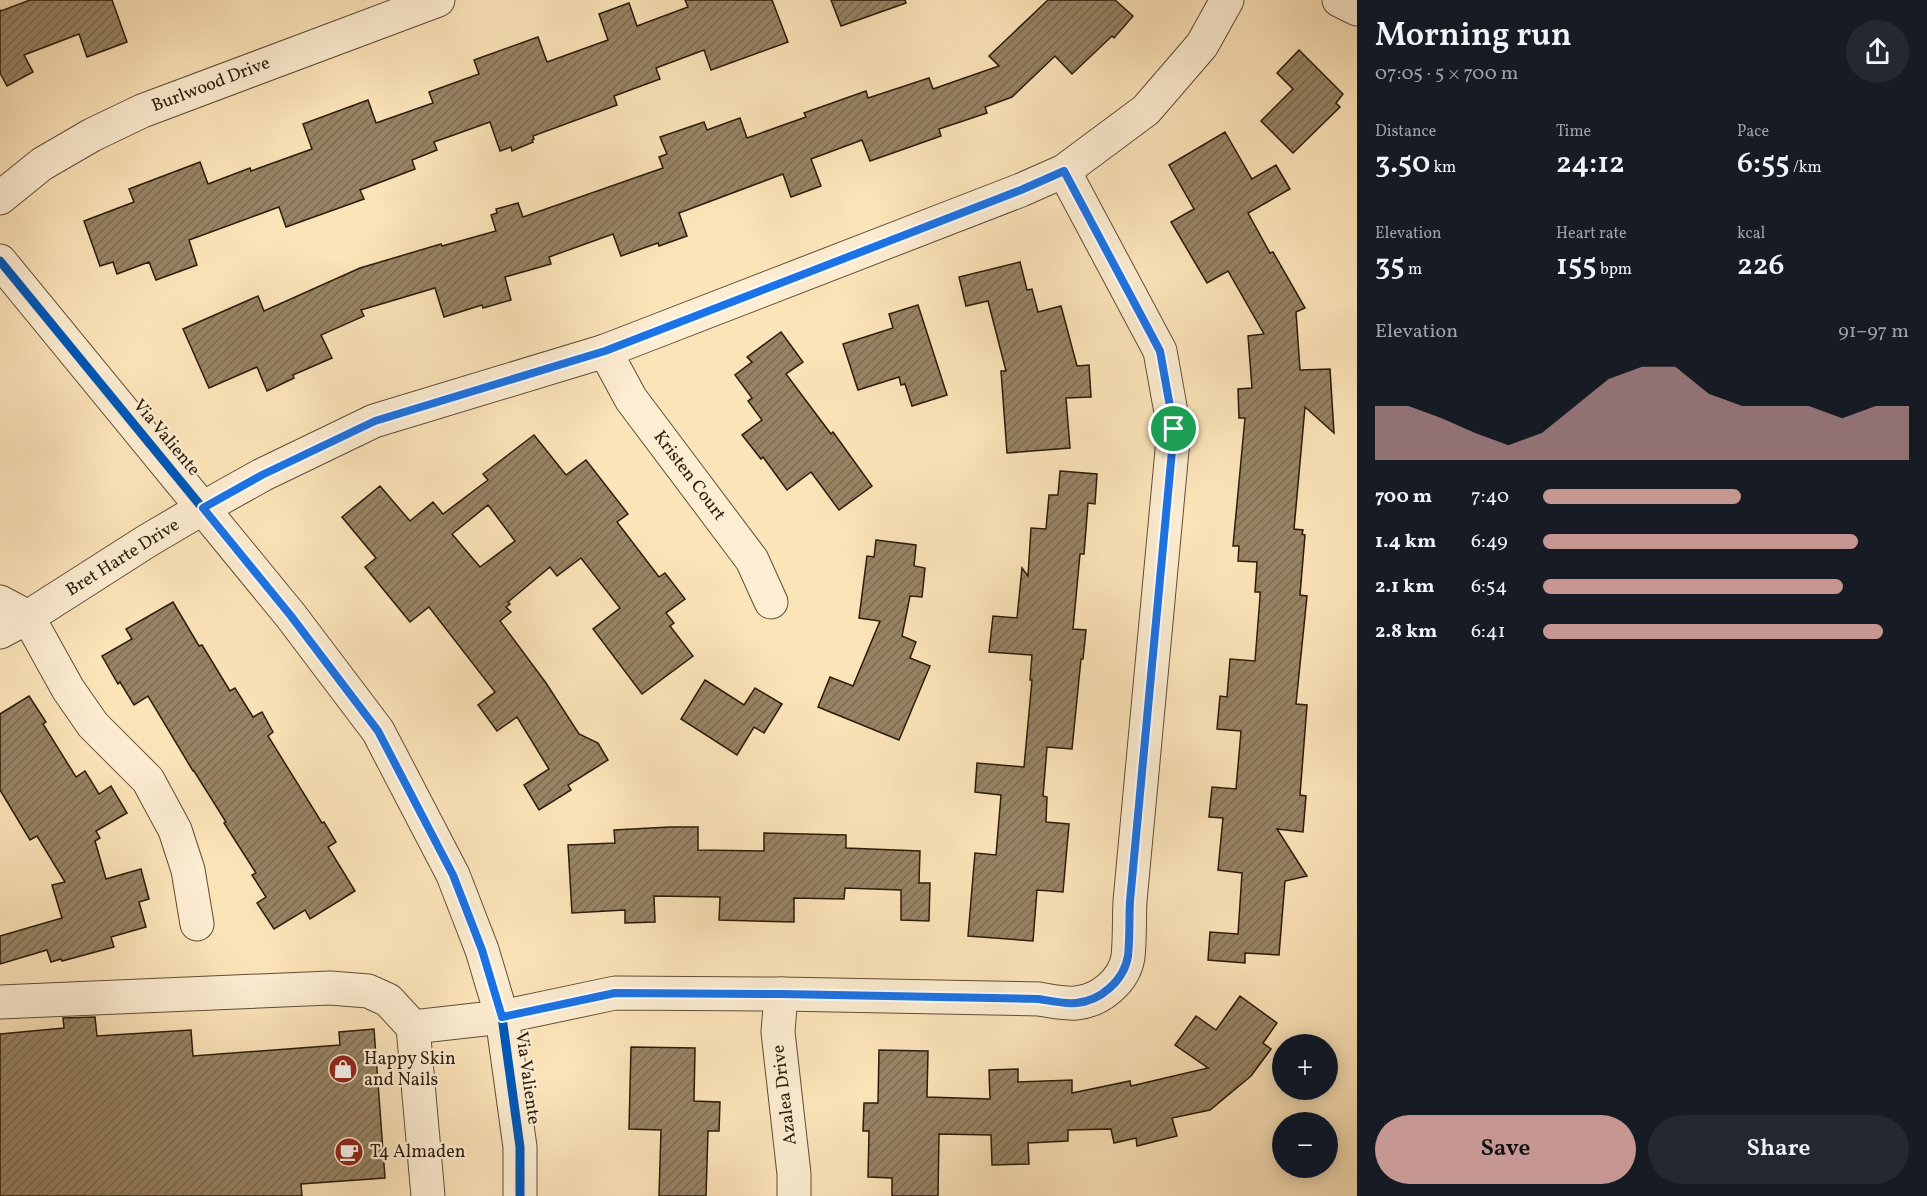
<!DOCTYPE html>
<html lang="en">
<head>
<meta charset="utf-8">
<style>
	:root { --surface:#171b24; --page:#242831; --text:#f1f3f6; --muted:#9ea1a6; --accent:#c59692 }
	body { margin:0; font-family:Vollkorn,serif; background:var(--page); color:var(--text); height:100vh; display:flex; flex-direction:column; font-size:22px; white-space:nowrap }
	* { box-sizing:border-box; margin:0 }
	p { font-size:20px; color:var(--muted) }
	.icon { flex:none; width:33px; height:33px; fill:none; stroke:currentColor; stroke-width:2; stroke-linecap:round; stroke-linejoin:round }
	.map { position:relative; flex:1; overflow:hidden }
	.details { display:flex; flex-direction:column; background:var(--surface); width:570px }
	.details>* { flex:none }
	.controls { position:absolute; left:1272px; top:1034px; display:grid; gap:12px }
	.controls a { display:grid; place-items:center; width:66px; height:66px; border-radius:50%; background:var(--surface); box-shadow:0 3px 15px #0003; font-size:30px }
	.pin { position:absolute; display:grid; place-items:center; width:51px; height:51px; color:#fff; margin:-26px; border:3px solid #fff; border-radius:50%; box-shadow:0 2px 6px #0007 }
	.round { display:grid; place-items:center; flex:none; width:63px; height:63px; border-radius:32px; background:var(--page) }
	.headline { display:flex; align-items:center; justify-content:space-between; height:102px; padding:0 18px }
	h1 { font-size:33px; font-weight:600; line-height:45px }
	.metrics { display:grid; grid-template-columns:repeat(3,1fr); gap:9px; height:102px; padding:6px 18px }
	.metrics div { display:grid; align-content:center }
	.metrics b { font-size:30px; font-weight:600 }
	.metrics small { font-size:16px; font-weight:400 }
	.metrics p { font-size:16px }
	.chart { height:168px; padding:12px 18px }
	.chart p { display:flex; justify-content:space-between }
	.chart svg { width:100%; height:108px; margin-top:6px; fill:var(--accent); opacity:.7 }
	.action { display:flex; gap:12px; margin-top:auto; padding:12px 18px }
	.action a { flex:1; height:69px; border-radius:36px; background:var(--accent); color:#111; font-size:24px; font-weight:600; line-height:69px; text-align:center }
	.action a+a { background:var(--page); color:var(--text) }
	ul { padding:0 18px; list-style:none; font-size:20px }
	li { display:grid; grid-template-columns:96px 72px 1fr; align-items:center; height:45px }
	li i { height:15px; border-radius:8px; background:var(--accent) }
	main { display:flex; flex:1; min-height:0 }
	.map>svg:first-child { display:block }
	.building { fill:url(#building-hatch); stroke:#2b1b0b; stroke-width:1.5; fill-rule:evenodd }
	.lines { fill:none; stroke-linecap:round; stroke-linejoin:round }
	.minor-casing { stroke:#5f4d36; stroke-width:35 }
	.minor { stroke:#fdedd2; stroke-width:33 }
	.cycleway-casing { stroke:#fdedd2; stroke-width:13 }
	.cycleway { stroke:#0057b8; stroke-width:9 }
	.route-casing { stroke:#fff; stroke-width:12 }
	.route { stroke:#1a73e8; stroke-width:8 }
	.labels { text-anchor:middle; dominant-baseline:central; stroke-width:4.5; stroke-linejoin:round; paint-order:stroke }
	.street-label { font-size:18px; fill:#2b1b0b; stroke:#fdedd2 }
	.poi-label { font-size:18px; fill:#2b1b0b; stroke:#fdedd2; text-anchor:start }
</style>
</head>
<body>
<main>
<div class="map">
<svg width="1357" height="1196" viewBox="0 0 1357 1196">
	<defs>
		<pattern id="building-hatch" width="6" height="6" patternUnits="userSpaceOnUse" patternTransform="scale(1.5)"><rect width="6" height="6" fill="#988465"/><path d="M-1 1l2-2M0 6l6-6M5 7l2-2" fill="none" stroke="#7c6b51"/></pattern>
	</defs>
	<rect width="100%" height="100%" fill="#fce4b9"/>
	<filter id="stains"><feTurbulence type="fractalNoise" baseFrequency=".00333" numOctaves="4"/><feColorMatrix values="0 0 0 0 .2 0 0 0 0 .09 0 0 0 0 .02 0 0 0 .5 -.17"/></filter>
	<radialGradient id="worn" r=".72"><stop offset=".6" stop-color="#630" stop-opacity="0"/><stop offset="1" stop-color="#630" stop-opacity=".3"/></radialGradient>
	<g class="building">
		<path d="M30 0H112L127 42 87 57 79 34 24 55 33 72 7 86 0 73V10L1 11Z"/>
		<path d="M685 0H772L788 42 711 70 704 50 656 68 660 79 614 96 617 105 533 136 534 139 532 140 533 142 512 151 511 147 500 151 490 122 434 142 437 150 412 160 415 169 360 190 364 199 286 227 279 207 189 240 197 265 156 280 149 262 117 274 113 262 100 266 84 221 134 202 129 189 200 162 208 184 250 168 251 171 312 149 303 124 368 100 376 123 433 103 429 92 479 74 474 60 538 37 547 62 608 40 599 14 629 3 637 26 688 7Z"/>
		<path d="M831 0H905L906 3 841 26Z"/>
		<path d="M1048 0H1115L1133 16 1114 38 1112 36 1072 74 1055 56 1012 97 985 107 987 113 939 129 941 136 870 161 862 140 811 159 821 186 791 197 783 174 679 213 687 236 659 246 658 243 621 256 613 234 549 257 551 264 505 277 511 300 483 308 482 305 444 317 435 288 361 310 364 316 321 335 332 358 293 375 294 378 267 391 257 367 209 388 183 329 258 296 264 311 360 268 441 244 442 246 496 231 491 215 497 213 496 209 518 203 523 217 663 168 659 157 667 154 660 137 704 122 707 130 740 118 747 138 806 117 804 113 866 91 868 98 929 78 933 89 999 66 989 56Z"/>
		<path d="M1299 50 1343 94 1336 103 1340 107 1293 153 1261 121 1293 89 1277 73Z"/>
		<path d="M1225 132 1252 179 1276 165 1290 189 1248 213 1270 253 1273 252 1305 308 1296 312 1300 370 1330 369 1334 433 1305 407 1294 529 1303 530 1302 534 1305 535 1300 595 1307 596 1296 704 1307 705 1300 795 1306 796 1303 832 1277 829 1307 876 1285 881 1279 955 1245 953V963L1208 960 1210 932 1238 934 1242 873 1218 870 1223 818 1209 817 1212 787 1236 789 1241 731 1217 729 1220 696 1227 697 1230 659 1255 661 1260 597V592H1255L1257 562 1238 561 1239 546H1233L1245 418H1239L1238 389 1252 388 1248 336 1264 334 1228 271 1207 283 1171 222 1194 209 1169 165Z"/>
		<path d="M1020 262 1027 290 1032 289 1038 312 1061 306 1077 366 1089 365 1091 397 1066 398 1070 448 1007 453 1001 371H1006L988 301 966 306 959 277Z"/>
		<path d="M918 305 947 395 912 406 905 384 901 385 899 377 858 390 843 344 893 328 889 314Z"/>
		<path d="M781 332 803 362 786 374 831 434 833 432 872 486 839 510 811 472 787 490 763 457 761 459 742 435 762 420 748 401 752 398 735 375 752 362 747 357Z"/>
		<path d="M534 435 566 475 586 460 628 514 617 522 659 577 665 573 685 599 666 613 674 623 670 626 693 656 642 694 593 629 620 608 581 558 557 576 550 567 508 602 510 604 506 607 511 612 500 621 546 683 579 734 598 743 608 760 568 785 571 790 539 810 524 785 549 769 517 717 497 731 478 705 495 692 429 607 410 622 365 567 376 558 342 517 380 486 410 521 433 502 443 514 488 480 483 474ZM488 505 515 541 480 567 452 534Z"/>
		<path d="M1060 471 1097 474 1095 504 1088 503 1084 554H1080L1073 629 1086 630 1083 659H1081L1072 749 1047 747 1043 796 1047 797 1046 822 1069 824 1063 892 1037 890 1033 941 968 936 975 853 996 855 1001 795 975 792 977 763 1024 767 1032 680H1030L1032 655 989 652 993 616 1017 618 1022 568 1028 576 1031 528 1046 529 1049 495H1058Z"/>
		<path d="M876 540 916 545 914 566 925 568 922 597 910 596 902 636 916 642 910 658 930 666 899 740 818 707 830 677 853 686 880 621 859 618 867 556 874 557Z"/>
		<path d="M173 602 199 646 202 645 230 691 235 688 253 717 262 712 273 732 268 736 322 823 324 822 336 842 328 847 355 891 310 919 305 910 274 929 257 903 266 897 252 875 256 873 224 823 226 822 194 771H193L148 696 134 705 120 682 118 684 102 656 132 639 126 629Z"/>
		<path d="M705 680 744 705 755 688 782 704 764 733 754 727 737 755 681 719Z"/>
		<path d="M29 696 46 722 43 724 76 777 85 771 99 794 111 786 127 813 96 831 100 838 95 841 106 879 141 869 149 899 139 902 146 927 111 937 114 947 62 961 61 959 51 962 47 950 0 964V936L62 918 52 885 65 882 37 836 30 840 0 790V714Z"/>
		<path d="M670 827H698V850L764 851V833L846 835V848L920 851 919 883H930L929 921 901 920V890L845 888 844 899 794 898V922L719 920 720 897 654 896 655 922 625 923V910L572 913 568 845 615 843 614 830Z"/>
		<path d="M1240 996 1277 1023 1263 1043 1271 1049 1251 1076 1210 1110 1172 1118 1177 1136 1137 1146 1136 1138 1114 1143 1111 1129 1068 1130V1141L1028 1143 1029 1164 992 1165 991 1135 939 1134 938 1196H892V1178L868 1177 869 1131H863L864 1103H878L879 1050 928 1051 927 1097 990 1099 989 1070 1018 1069V1082L1072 1080V1093L1130 1081 1131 1086 1208 1068 1175 1045 1196 1016 1216 1030Z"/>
		<path d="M95 1017 97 1036 191 1030 193 1056 340 1045 339 1032 374 1029 385 1178 301 1184 302 1196H0V1034L64 1028 63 1018Z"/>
		<path d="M631 1047 695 1048 694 1101 720 1102 719 1131H708L706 1196H659L661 1130 629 1129Z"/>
	</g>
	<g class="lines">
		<g class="minor-casing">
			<g id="minor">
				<path d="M1339 0 1357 9"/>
				<path d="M0 198 42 164 92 135 142 111 438 0"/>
				<path d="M0 261 291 616 378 731 453 875 482 950 502 1017 520 1147V1196"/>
				<path d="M605 351 631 399 752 560 771 602"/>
				<path d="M0 602 28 617 68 689 93 725 148 780 175 830 188 870 197 924"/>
				<path d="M0 632 28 617 147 541 203 508 262 475 374 421 605 351 1021 190 1064 171 1146 110 1202 45 1227 0"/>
				<path d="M781 994 778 1032 794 1174V1196"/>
				<path d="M0 1002 330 988 368 991 388 1000 413 1027 428 1196"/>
				<path d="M413 1027 502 1017 615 993 781 994 1039 999C1051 1001 1064 1004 1076 1003 1100 1001 1124 981 1128 957 1130 938 1129 919 1130 901L1174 429 1160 351 1064 171"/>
			</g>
		</g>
		<use href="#minor" class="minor"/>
		<g class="cycleway-casing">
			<g id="cycleway">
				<path d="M0 261 291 616 378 731 453 875 482 950 502 1017 520 1147V1196"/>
				<path d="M502 1017 615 993 781 994 1039 999C1051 1001 1064 1004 1076 1003 1100 1001 1124 981 1128 957 1130 938 1129 919 1130 901L1174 429 1160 351 1064 171"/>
			</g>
		</g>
		<use href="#cycleway" class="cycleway"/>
	</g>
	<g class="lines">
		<g class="route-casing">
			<path id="route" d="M1064 171 1160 351 1174 429 1130 901C1129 919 1130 938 1128 956 1124 981 1100 1001 1076 1003 1064 1004 1051 1001 1039 999L781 994 615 993 502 1017 482 950 453 875 378 731 291 616 203 508 262 475 375 421 605 351 1021 190Z"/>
		</g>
		<use href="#route" class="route"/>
	</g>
	<defs>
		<g id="shop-disc" transform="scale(1.5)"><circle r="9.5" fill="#8f2418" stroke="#fdedd2"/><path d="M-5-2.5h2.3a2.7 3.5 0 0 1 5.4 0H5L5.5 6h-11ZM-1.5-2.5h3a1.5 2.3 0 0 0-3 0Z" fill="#fff"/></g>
		<g id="cafe-disc" transform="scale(1.5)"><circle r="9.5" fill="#8f2418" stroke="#fdedd2"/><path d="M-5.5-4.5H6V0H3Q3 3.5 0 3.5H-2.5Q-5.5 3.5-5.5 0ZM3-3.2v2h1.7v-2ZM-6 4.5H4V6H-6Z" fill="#fff"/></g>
	</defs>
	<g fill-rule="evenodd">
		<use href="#shop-disc" x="343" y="1069"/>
		<use href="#cafe-disc" x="349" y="1152"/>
	</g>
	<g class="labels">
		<g class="street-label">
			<text transform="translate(211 85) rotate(-21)">Burlwood Drive</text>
			<text transform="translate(166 438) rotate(50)">Via Valiente</text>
			<text transform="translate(689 476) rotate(53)">Kristen Court</text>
			<text transform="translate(123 558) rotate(-32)">Bret Harte Drive</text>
			<text transform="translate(527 1078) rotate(82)">Via Valiente</text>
			<text transform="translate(785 1095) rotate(-97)">Azalea Drive</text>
		</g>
		<g class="poi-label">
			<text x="364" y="1059">Happy Skin<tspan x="364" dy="21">and Nails</tspan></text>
			<text x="370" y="1152">T4 Almaden</text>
		</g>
	</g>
	<rect width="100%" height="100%" filter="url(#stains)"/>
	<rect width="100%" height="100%" fill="url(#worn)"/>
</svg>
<div class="controls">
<a>+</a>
<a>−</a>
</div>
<div class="pin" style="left:1174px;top:429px;background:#1e9e55"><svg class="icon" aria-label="arrive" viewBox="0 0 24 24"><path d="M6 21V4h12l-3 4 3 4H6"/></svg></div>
</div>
<section class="details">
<div class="headline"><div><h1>Morning run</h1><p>07:05 · 5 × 700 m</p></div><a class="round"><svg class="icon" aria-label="share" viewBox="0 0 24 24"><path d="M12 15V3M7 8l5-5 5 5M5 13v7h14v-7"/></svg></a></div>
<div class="metrics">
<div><p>Distance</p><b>3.50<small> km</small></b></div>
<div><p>Time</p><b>24:12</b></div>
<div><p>Pace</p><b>6:55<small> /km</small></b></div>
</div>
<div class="metrics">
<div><p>Elevation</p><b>35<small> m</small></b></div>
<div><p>Heart rate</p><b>155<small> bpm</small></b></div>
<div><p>kcal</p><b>226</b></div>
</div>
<div class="chart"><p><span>Elevation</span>91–97 m</p>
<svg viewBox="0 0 160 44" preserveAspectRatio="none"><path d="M0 44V22L10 22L20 27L30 33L40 38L50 33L60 22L70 11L80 6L90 6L100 17L110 22L120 22L130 22L140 27L150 22L160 22V44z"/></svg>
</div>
<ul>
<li><b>700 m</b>7:40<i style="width:54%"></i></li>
<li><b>1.4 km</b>6:49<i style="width:86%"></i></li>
<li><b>2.1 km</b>6:54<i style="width:82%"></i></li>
<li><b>2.8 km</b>6:41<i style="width:93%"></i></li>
</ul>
<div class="action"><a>Save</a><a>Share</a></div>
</section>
</main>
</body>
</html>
